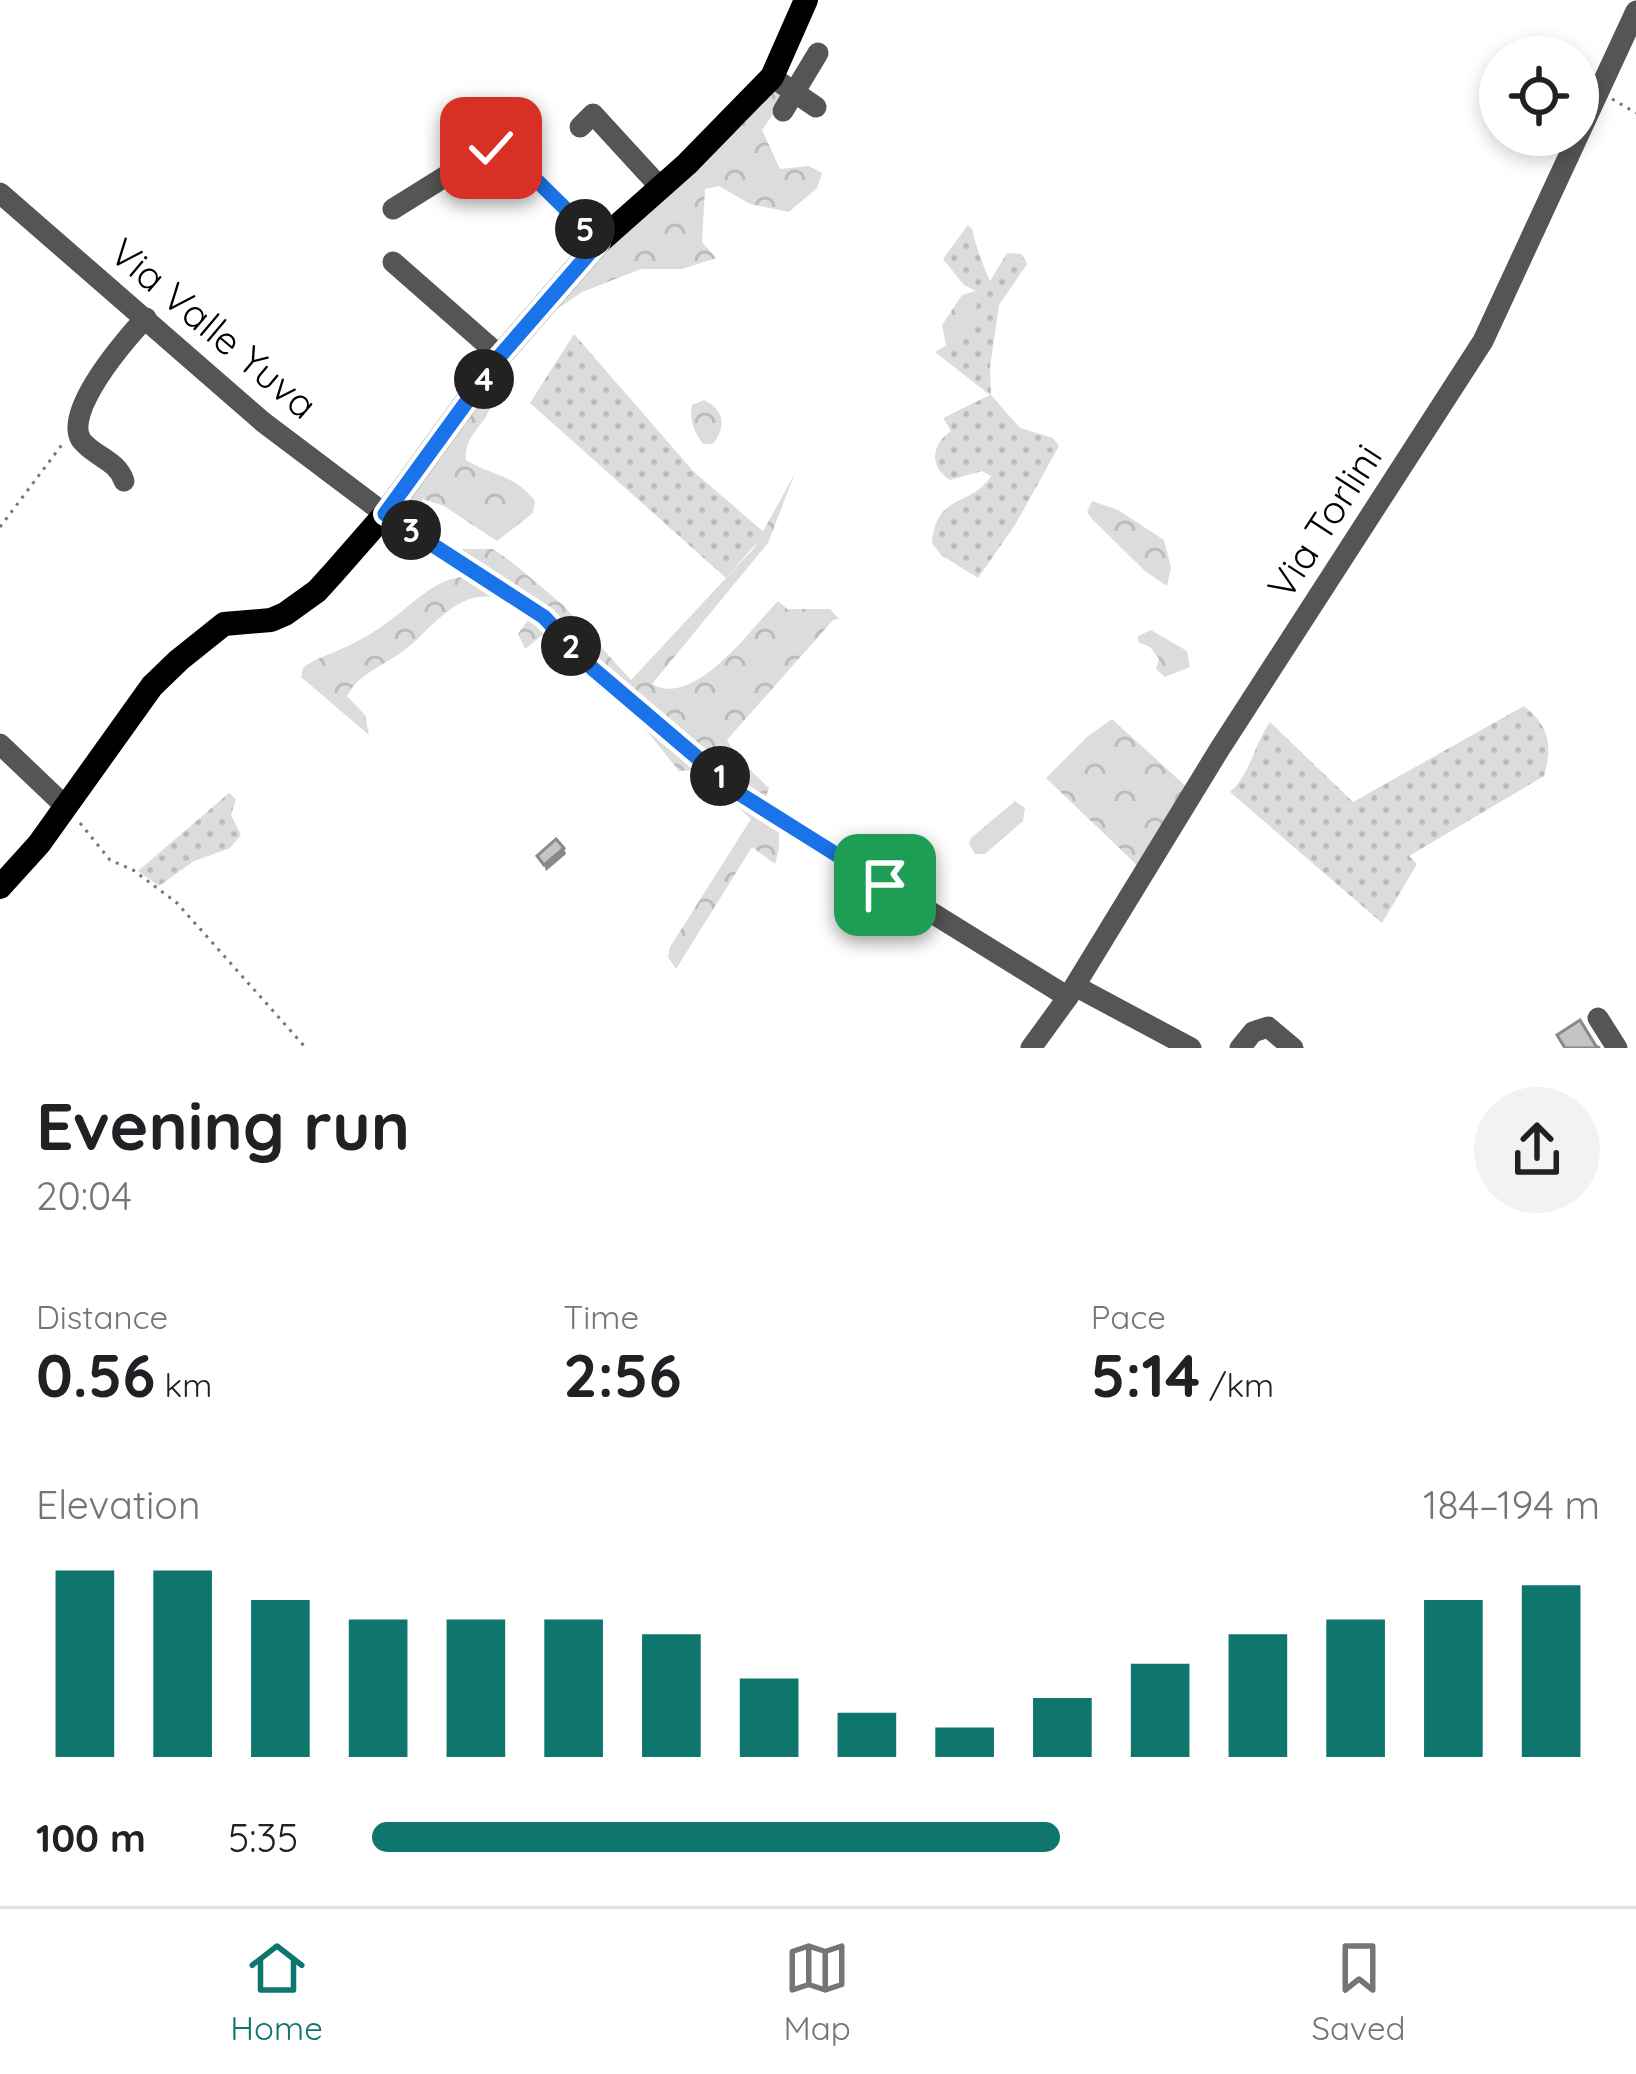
<!DOCTYPE html>
<html lang="en">
<head>
<meta charset="utf-8">
<style>
	:root { --surface:#fff; --page:#f2f2f2; --text:#202124; --muted:#757577; --line:#e0e0e0; --accent:#0f766e }
	body { margin:0; font-family:Quicksand,sans-serif; background:var(--page); color:var(--text); height:100vh; display:flex; flex-direction:column; font-size:45px; white-space:nowrap }
	* { box-sizing:border-box; margin:0 }
	p { font-size:39px; color:var(--muted) }
	.icon { flex:none; width:66px; height:66px; fill:none; stroke:currentColor; stroke-width:2; stroke-linecap:round; stroke-linejoin:round }
	.map { position:relative; height:1048px; overflow:hidden }
	.details { display:flex; flex-direction:column; background:var(--surface); flex:1 }
	.details>* { flex:none }
	.controls { position:absolute; left:1479px; top:36px; display:grid; gap:24px }
	.controls a { display:grid; place-items:center; width:120px; height:120px; border-radius:50%; background:var(--surface); box-shadow:0 6px 18px #0003; font-size:60px }
	.pin { position:absolute; display:grid; place-items:center; width:102px; height:102px; color:#fff; margin:-51px; border-radius:24px; box-shadow:0 6px 18px #0006 }
	.km { position:absolute; width:60px; height:60px; margin:-30px; border-radius:50%; background:#222; color:#fff; font-size:33px; line-height:60px; text-align:center }
	.round { display:grid; place-items:center; flex:none; width:126px; height:126px; border-radius:63px; background:var(--page) }
	.overview { display:flex; align-items:center; justify-content:space-between; height:204px; padding:0 36px }
	h1 { font-size:66px; font-weight:700; line-height:90px }
	.figures { display:grid; grid-template-columns:repeat(3,1fr); gap:18px; height:204px; padding:12px 36px }
	.figures div { display:grid; align-content:center }
	.figures b { font-size:60px; font-weight:700 }
	.figures small { font-size:33px; font-weight:400 }
	.figures p { font-size:33px }
	.chart { height:336px; padding:24px 36px }
	.chart p { display:flex; justify-content:space-between }
	.chart svg { width:100%; height:216px; margin-top:12px; stroke:var(--accent); stroke-width:6 }
	ul { padding:0 36px; list-style:none; font-size:39px }
	li { display:grid; grid-template-columns:192px 144px 1fr; align-items:center; height:90px }
	li i { height:30px; border-radius:15px; background:var(--accent) }
	.tab-bar { display:flex; justify-content:space-around; align-items:center; height:168px; border-top:3px solid var(--line); background:var(--surface); font-size:33px; color:var(--muted) }
	.tab-bar a { display:grid; justify-items:center; gap:6px }
	.tab-bar .current { color:var(--accent) }
	.map>svg:first-child { display:block }
	.grass { fill:url(#grass-dots) }
	.forest { fill:url(#forest-crowns) }
	.lines { fill:none; stroke-linecap:round; stroke-linejoin:round }
	.path { stroke:#777; stroke-width:3; stroke-dasharray:3 6; stroke-linecap:butt }
	.minor { stroke:#555; stroke-width:21 }
	.major { stroke:#000; stroke-width:24 }
	.shaded-wall { fill:#898989 }
	.building { fill:#c4c4c4; stroke:#898989; stroke-width:3 }
	.route-casing { stroke:#fff; stroke-width:24 }
	.route { stroke:#1a73e8; stroke-width:15 }
	.labels { text-anchor:middle; dominant-baseline:central; stroke-width:9; stroke-linejoin:round; paint-order:stroke }
	.street-label { font-size:39px; fill:#000; stroke:#fff }
</style>
</head>
<body>
<div class="map">
<svg width="1636" height="1048" viewBox="0 0 1636 1048">
	<defs>
		<pattern id="grass-dots" width="8" height="8" patternUnits="userSpaceOnUse" patternTransform="scale(3)"><rect width="8" height="8" fill="#dcdcdc"/><path d="M2 2h.1M6 6h.1" fill="none" stroke="#bbb" stroke-width="1.8" stroke-linecap="round"/></pattern>
		<pattern id="forest-crowns" width="20" height="18" patternUnits="userSpaceOnUse" patternTransform="scale(3)"><rect width="20" height="18" fill="#dcdcdc"/><path d="M2 6a3 3 0 1 1 6 0M12 15a3 3 0 1 1 6 0" fill="none" stroke="#bbb"/></pattern>
	</defs>
	<rect width="100%" height="100%" fill="#fff"/>
	<g class="grass">
		<path d="M968 225 973 230C973 240 986 273 990 281L1007 253 1022 254 1027 264 999 305 990 367 991 395 1020 428 1053 438 1059 446 1015 525 978 578 941 555 932 543C936 492 971 508 991 476L982 471 950 480C928 466 932 444 951 431L943 418 990 395 935 352 955 340 976 291 964 285 943 259Z"/>
		<path d="M574 334 694 472 765 533 726 578 530 403Z"/>
		<path d="M1524 706C1549 725 1553 746 1544 776L1409 856 1417 864 1382 923 1230 792C1251 773 1254 745 1270 722L1353 802Z"/>
		<path d="M229 793 236 799 231 815 241 835 230 848 194 861 159 886 138 871Z"/>
	</g>
	<g class="forest">
		<path d="M768 83 787 94 762 130 780 169 809 166 822 173 817 188 789 212 750 204 719 186 705 189 702 242 716 258 682 269H641L582 292 554 311 605 243Z"/>
		<path d="M976 291C981 317 966 332 946 346L942 325 962 295Z"/>
		<path d="M491 386C499 422 462 430 466 460 493 477 513 473 535 501L533 513 497 541 444 506 423 499 415 517 458 549H493L509 560 563 605 631 680 754 548 795 473 768 543 652 684C694 709 751 629 778 601L787 609H830L839 619 833 620 727 740 738 758 769 788 764 803 779 814V848L775 864 752 847 676 969 668 957 670 947 751 819 697 770 679 771 642 725 546 632 525 649 518 634 530 617C520 611 508 601 496 598 459 588 431 629 407 648 387 665 359 672 347 696L365 715 369 735 301 677 303 668 313 661C337 651 360 642 381 627 408 610 436 574 470 577L393 513Z"/>
		<path d="M704 400C725 410 726 427 713 444H703C694 433 689 418 692 405Z"/>
		<path d="M1092 501 1118 510 1164 540 1171 568 1167 586 1145 571 1092 519 1087 512Z"/>
		<path d="M1151 630 1187 651 1190 667 1165 677 1156 669 1159 659 1150 647 1138 642V636Z"/>
		<path d="M1112 719 1190 790 1141 869 1046 778 1087 737Z"/>
		<path d="M1015 801 1025 808 1023 821 985 854H975L969 844 971 838Z"/>
	</g>
	<g class="lines">
		<g class="path">
			<path d="M1612 99 1636 113"/>
			<path d="M0 527 64 442"/>
			<path d="M80 823 110 860 133 870 177 903 306 1048"/>
		</g>
		<g class="minor">
			<path d="M772 77 816 107"/>
			<path d="M783 111 818 53"/>
			<path d="M580 127 593 114 660 187"/>
			<path d="M0 193 263 422 385 514 544 617 592 669 740 794 1068 997"/>
			<path d="M393 209 491 148 512 156 599 242"/>
			<path d="M393 262 500 356"/>
			<path d="M124 481C117 460 95 457 82 441 61 414 126 338 146 318"/>
			<path d="M0 744 66 807"/>
			<path d="M1075 986 1191 1048"/>
			<path d="M1598 1018 1617 1048"/>
			<path d="M1031 1048 1068 997 1219 750 1483 341 1636 11"/>
			<path d="M1240 1048 1253 1032 1268 1027 1293 1048"/>
		</g>
		<path class="major" d="M0 887 39 844 152 686 179 660 224 624 271 620 285 614 317 591 336 570 385 514 500 356 599 242 687 164 772 77 806 0"/>
	</g>
	<path class="shaded-wall" d="M564 848 566 854 546 871 544 865Z"/>
	<g class="building">
		<path d="M556 839 564 848 544 865 537 856Z"/>
		<path d="M1580 1020 1596 1046 1600 1048H1565L1557 1035Z"/>
	</g>
	<g class="lines">
		<g class="route-casing">
			<path id="route" d="M491 148 512 156 599 242 500 356 385 514 544 617 592 668 740 794 885 885"/>
		</g>
		<use href="#route" class="route"/>
	</g>
	<g class="labels">
		<g class="street-label">
			<text transform="translate(214 328) rotate(40)">Via Valle Yuva</text>
			<text transform="translate(1324 521) rotate(-57)">Via Torlini</text>
		</g>
	</g>
</svg>
<div class="controls">
<a><svg class="icon" aria-label="locate" viewBox="0 0 24 24"><circle cx="12" cy="12" r="6"/><path d="M12 2v4M12 18v4M2 12h4M18 12h4"/></svg></a>
</div>
<div class="pin" style="left:885px;top:885px;background:#1e9e55"><svg class="icon" aria-label="arrive" viewBox="0 0 24 24"><path d="M6 21V4h12l-3 4 3 4H6"/></svg></div>
<div class="pin" style="left:491px;top:148px;background:#d93025"><svg class="icon" aria-label="check" viewBox="0 0 24 24"><path d="M5 12l5 5 9-10"/></svg></div>
<b class="km" style="left:720px;top:776px">1</b>
<b class="km" style="left:571px;top:646px">2</b>
<b class="km" style="left:411px;top:530px">3</b>
<b class="km" style="left:484px;top:379px">4</b>
<b class="km" style="left:585px;top:229px">5</b>
</div>
<section class="details">
<div class="overview"><div><h1>Evening run</h1><p>20:04</p></div><a class="round"><svg class="icon" aria-label="share" viewBox="0 0 24 24"><path d="M12 15V3M7 8l5-5 5 5M5 13v7h14v-7"/></svg></a></div>
<div class="figures">
<div><p>Distance</p><b>0.56<small> km</small></b></div>
<div><p>Time</p><b>2:56</b></div>
<div><p>Pace</p><b>5:14<small> /km</small></b></div>
</div>
<div class="chart"><p><span>Elevation</span>184–194 m</p>
<svg viewBox="0 0 160 44" preserveAspectRatio="none"><path d="M5 44V6M15 44V6M25 44V12M35 44V16M45 44V16M55 44V16M65 44V19M75 44V28M85 44V35M95 44V38M105 44V32M115 44V25M125 44V19M135 44V16M145 44V12M155 44V9"/></svg>
</div>
<ul>
<li><b>100 m</b>5:35<i style="width:56%"></i></li>
</ul>
</section>
<nav class="tab-bar">
<a class="current"><svg class="icon" aria-label="home" viewBox="0 0 24 24"><path d="M3 11l9-7 9 7M6 9v11h12V9"/></svg>Home</a>
<a><svg class="icon" aria-label="map" viewBox="0 0 24 24"><path d="M3 6l6-2 6 2 6-2v14l-6 2-6-2-6 2zM9 4v14M15 6v14"/></svg>Map</a>
<a><svg class="icon" aria-label="saved" viewBox="0 0 24 24"><path d="M7 4h10v16l-5-4-5 4z"/></svg>Saved</a>
</nav>
</body>
</html>
